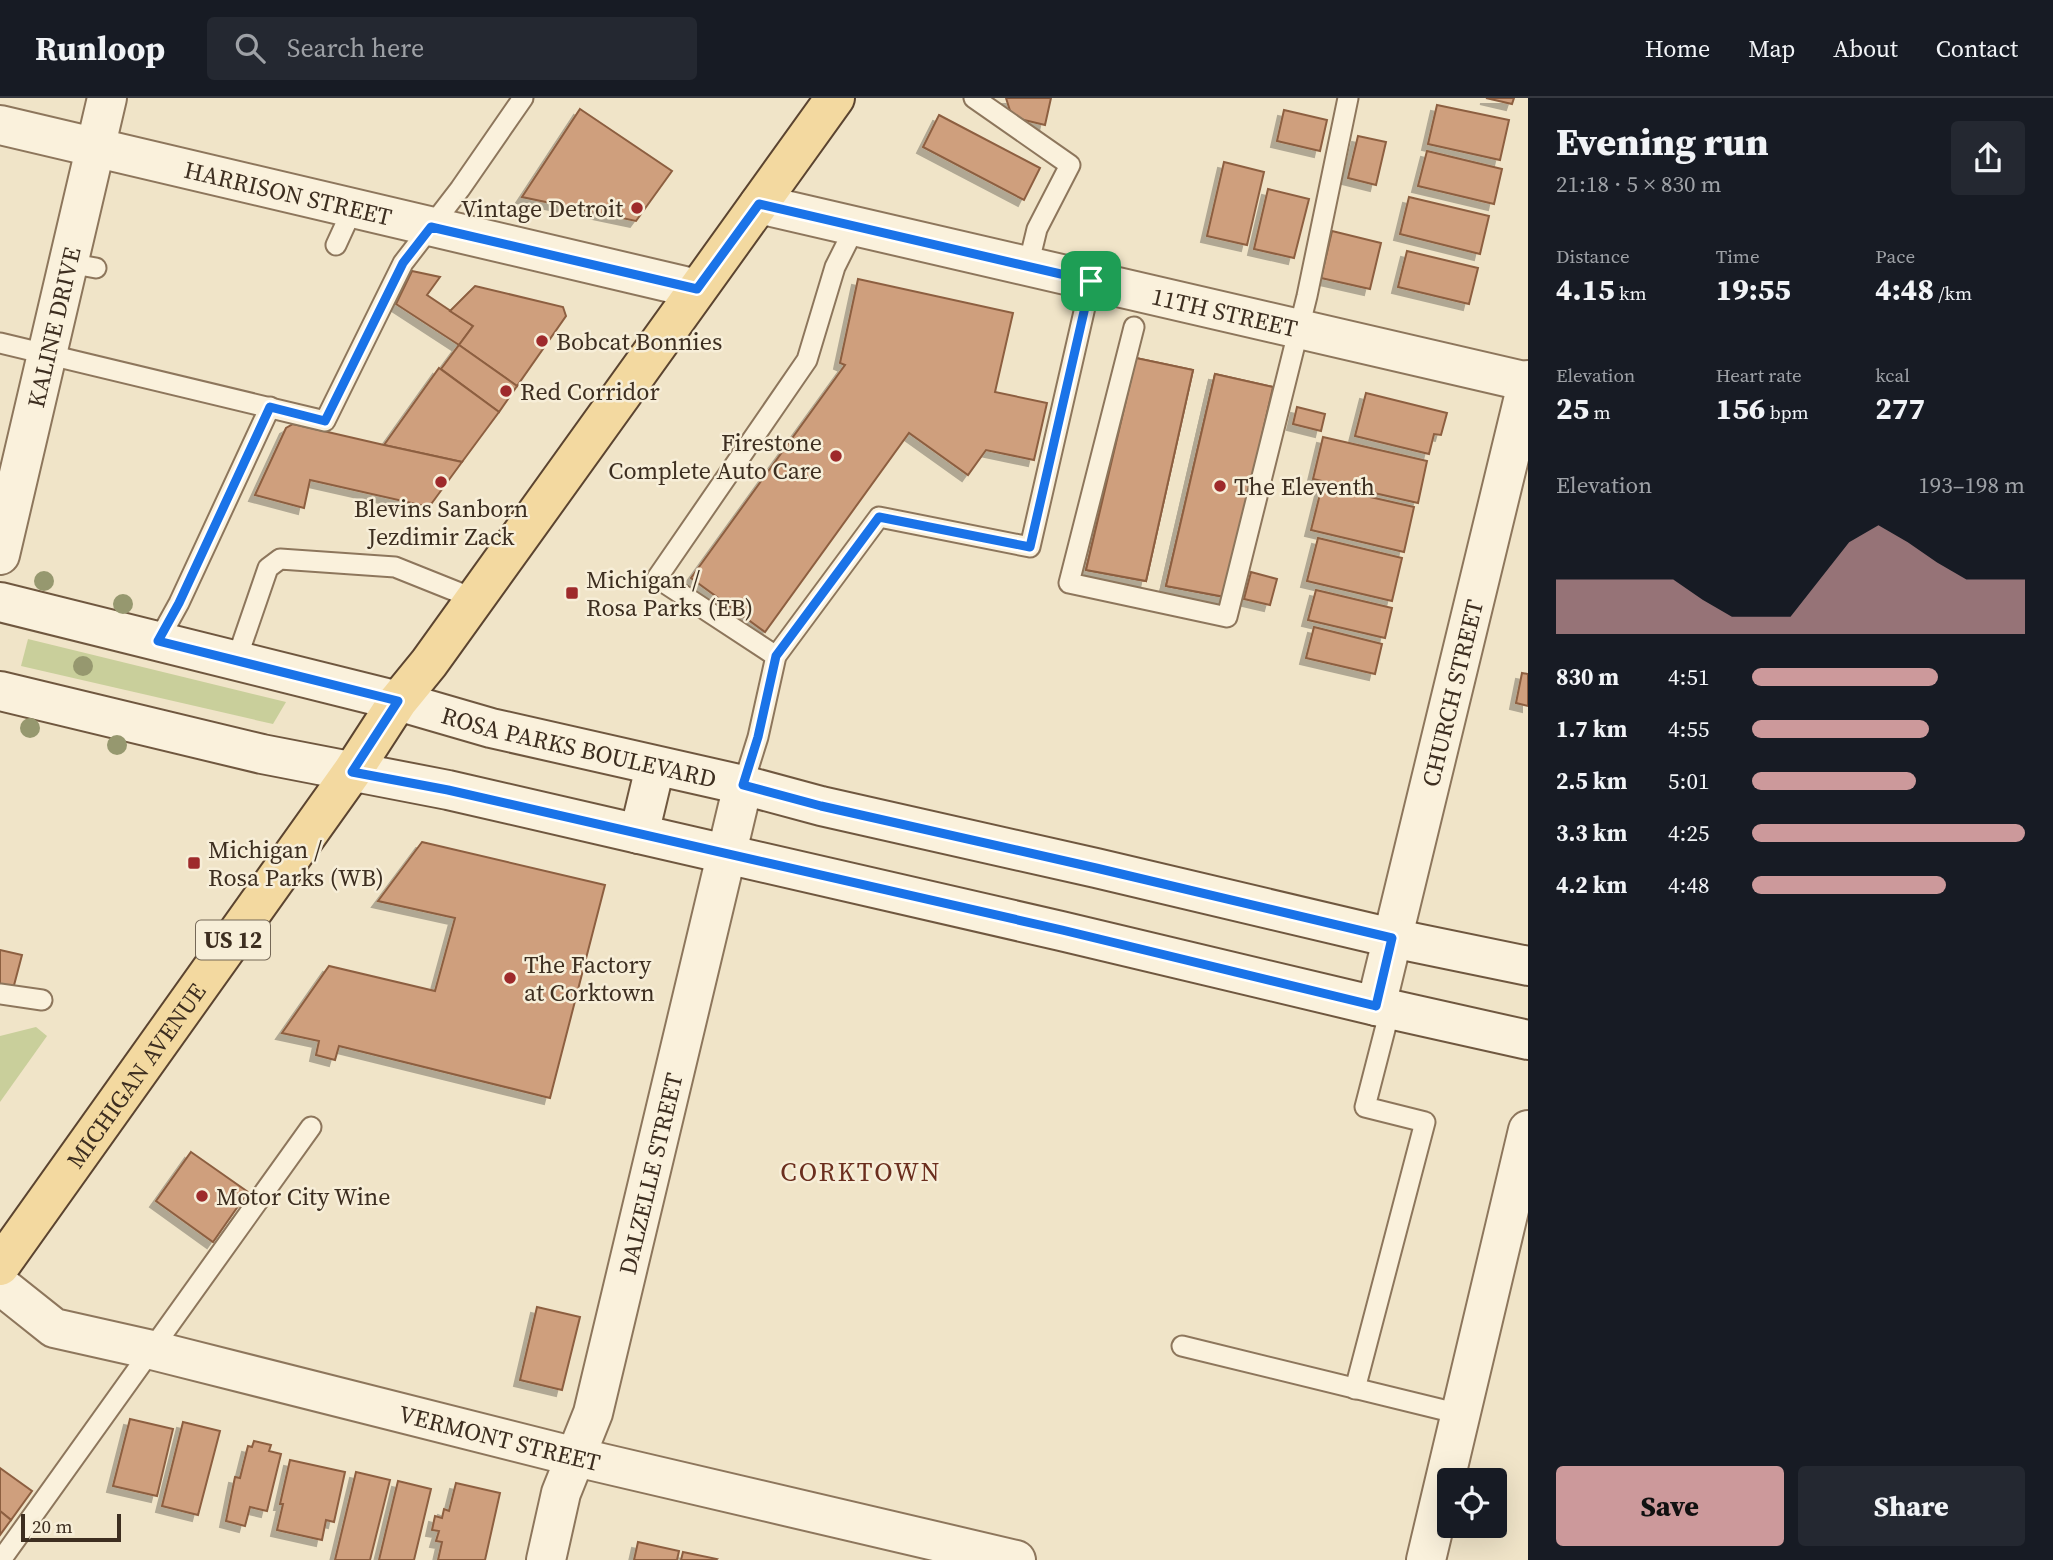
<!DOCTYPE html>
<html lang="en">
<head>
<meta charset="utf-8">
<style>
	:root { --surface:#171b24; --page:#242831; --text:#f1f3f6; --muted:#9ea1a6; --line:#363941; --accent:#cc999b }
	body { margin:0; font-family:"Source Serif 4",serif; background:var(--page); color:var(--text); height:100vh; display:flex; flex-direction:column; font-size:26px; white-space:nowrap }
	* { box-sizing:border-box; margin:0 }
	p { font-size:23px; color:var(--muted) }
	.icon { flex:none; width:38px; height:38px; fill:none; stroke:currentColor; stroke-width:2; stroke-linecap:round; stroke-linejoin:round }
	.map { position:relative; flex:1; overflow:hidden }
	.panel { display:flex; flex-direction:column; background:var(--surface); width:525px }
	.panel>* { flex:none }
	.fabs { position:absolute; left:1437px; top:1370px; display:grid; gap:14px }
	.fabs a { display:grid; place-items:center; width:70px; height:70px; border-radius:7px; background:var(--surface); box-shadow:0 7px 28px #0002; font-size:35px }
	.scale { position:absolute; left:21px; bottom:18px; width:100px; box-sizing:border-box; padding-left:7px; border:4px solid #3d2e20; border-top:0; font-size:19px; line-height:24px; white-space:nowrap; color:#3d2e20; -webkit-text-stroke:5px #f7eed8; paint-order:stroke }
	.pin { position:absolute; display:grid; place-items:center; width:60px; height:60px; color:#fff; margin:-30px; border-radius:14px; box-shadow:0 4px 10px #0006 }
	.round { display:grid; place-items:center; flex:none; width:74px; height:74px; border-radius:7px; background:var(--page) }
	.headline { display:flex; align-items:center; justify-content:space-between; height:119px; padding:0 28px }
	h1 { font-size:38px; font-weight:800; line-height:52px }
	.metrics { display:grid; grid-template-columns:repeat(3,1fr); gap:10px; height:119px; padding:7px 28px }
	.metrics div { display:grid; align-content:center }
	.metrics b { font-size:30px; font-weight:800 }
	.metrics small { font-size:19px; font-weight:400 }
	.metrics p { font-size:19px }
	.chart { height:196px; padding:14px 28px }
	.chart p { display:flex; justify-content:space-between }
	.chart svg { width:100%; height:126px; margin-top:7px; fill:var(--accent); opacity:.7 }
	.primary-button { display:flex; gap:14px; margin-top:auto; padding:14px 28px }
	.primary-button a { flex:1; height:80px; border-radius:7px; background:var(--accent); color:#111; font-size:28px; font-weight:800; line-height:80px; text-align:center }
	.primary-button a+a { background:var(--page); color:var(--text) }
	ul { padding:0 28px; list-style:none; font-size:23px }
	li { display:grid; grid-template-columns:112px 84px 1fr; align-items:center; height:52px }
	li i { height:18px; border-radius:9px; background:var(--accent) }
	header { display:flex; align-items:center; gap:42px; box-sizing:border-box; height:98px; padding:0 35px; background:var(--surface); border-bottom:2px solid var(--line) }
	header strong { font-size:33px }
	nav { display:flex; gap:38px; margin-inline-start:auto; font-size:24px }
	.search { width:490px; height:63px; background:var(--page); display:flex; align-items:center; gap:18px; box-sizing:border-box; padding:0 24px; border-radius:7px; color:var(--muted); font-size:26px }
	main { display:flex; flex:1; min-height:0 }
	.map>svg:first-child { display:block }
	.green { fill:#c9cf9b }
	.building { fill:#cf9f7d; stroke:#8d5f41; stroke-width:2; filter:url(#shadow) }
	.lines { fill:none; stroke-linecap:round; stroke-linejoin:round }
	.lane-casing { stroke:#8d765c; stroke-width:23 }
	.street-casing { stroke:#8d765c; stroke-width:42 }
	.secondary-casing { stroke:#6f573f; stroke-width:42 }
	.primary-casing { stroke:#5b4430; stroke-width:42 }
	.lane { stroke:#faf1dc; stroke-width:19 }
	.street { stroke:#faf1dc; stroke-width:38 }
	.secondary { stroke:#faf1dc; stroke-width:38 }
	.primary { stroke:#f3d9a0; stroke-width:38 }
	.tree { fill:#96986f }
	.route-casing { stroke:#fff; stroke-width:14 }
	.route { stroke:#1a73e8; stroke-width:9 }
	.poi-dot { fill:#9e2a2b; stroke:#f7eed8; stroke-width:2.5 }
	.labels { text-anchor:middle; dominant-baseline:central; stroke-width:5; stroke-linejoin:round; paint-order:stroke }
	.shield { fill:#f7eed8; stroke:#756857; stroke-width:2 }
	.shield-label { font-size:23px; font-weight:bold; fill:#3d2e20 }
	.street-label { font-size:24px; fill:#3d2e20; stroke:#f7eed8 }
	.poi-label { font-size:24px; fill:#3d2e20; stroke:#f7eed8; text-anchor:start }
	.neighbourhood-label { font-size:26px; letter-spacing:2px; fill:#6b2e1e; stroke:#f7eed8 }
</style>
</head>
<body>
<header>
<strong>Runloop</strong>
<div class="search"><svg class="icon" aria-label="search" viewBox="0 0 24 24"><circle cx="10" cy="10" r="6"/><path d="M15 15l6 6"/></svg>Search here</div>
<nav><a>Home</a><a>Map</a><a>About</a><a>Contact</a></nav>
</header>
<main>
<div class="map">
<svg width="1528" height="1462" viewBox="0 0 1528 1462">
	<defs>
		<filter id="shadow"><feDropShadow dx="-6" dy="6" stdDeviation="0" flood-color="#0004"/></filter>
	</defs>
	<rect width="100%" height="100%" fill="#f0e4c8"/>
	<g class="green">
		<path d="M28 541 286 604 273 626 21 568Z"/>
		<path d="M36 929 47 938 0 1004V938Z"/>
	</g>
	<g class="building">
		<path d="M1006 0H1051L1045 27 1012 19Z"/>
		<path d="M1486 0H1514L1512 6Z"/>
		<path d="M1437 7 1509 22 1500 62 1428 46Z"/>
		<path d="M580 11 672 73 636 123 522 99Z"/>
		<path d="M1284 12 1327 22 1320 53 1277 43Z"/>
		<path d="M939 17 1040 70 1024 102 923 49Z"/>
		<path d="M1358 38 1386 44 1376 87 1348 80Z"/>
		<path d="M1427 53 1502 71 1494 106 1418 88Z"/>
		<path d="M1224 64 1264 74 1247 147 1207 138Z"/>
		<path d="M1268 91 1309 101 1294 160 1254 151Z"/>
		<path d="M1409 99 1489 118 1480 156 1400 136Z"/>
		<path d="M1332 133 1381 145 1370 191 1321 180Z"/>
		<path d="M1407 153 1478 170 1469 206 1398 189Z"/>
		<path d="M412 173 440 179 427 197 473 228 459 247 396 206Z"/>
		<path d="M858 181 1013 215 995 294 1047 305 1034 362 986 352 968 377 909 335 765 534 691 480 845 267 840 265Z"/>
		<path d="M475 188 563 209 566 218 517 288 459 247 473 228 450 213Z"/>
		<path d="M459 247 517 288 499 314 441 271Z"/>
		<path d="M1136 260 1193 272 1146 483 1086 472Z"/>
		<path d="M1136 260 1193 272 1146 483 1086 472Z"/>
		<path d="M439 270 499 314 462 364 384 347Z"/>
		<path d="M1215 276 1273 289 1225 499 1166 488Z"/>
		<path d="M1215 276 1273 289 1225 499 1166 488Z"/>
		<path d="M1366 295 1447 315 1441 337 1434 336 1429 356 1355 338Z"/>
		<path d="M1297 309 1325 316 1321 333 1293 326Z"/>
		<path d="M293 326 384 347 462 364 429 409 310 382 304 410 255 397 286 330Z"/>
		<path d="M1323 339 1427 363 1418 405 1313 381Z"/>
		<path d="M1322 388 1414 409 1404 454 1311 432Z"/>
		<path d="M1318 440 1402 460 1392 503 1307 483Z"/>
		<path d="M1251 474 1277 481 1270 507 1244 501Z"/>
		<path d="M1316 492 1392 510 1385 540 1308 522Z"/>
		<path d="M1314 529 1382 546 1375 576 1306 560Z"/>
		<path d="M1522 575 1528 576V608L1516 605Z"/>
		<path d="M422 744 605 787 550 1000 339 948 335 962 316 957 319 943 282 935 329 868 435 893 455 820 378 803Z"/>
		<path d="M0 852 22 857 13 891 0 888Z"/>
		<path d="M191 1054 248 1094 213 1144 156 1103Z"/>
		<path d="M537 1209 580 1219 562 1292 520 1282Z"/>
		<path d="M130 1321 173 1331 157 1398 113 1388Z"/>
		<path d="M183 1324 220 1333 198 1417 162 1408Z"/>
		<path d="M254 1343 271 1347 269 1353 281 1356 267 1413 250 1409 245 1428 226 1423 235 1379 240 1380 248 1348 252 1349Z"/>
		<path d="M290 1362 345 1374 334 1424 326 1422 322 1442 277 1432 283 1406H280Z"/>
		<path d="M0 1370 32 1393 11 1422 0 1413Z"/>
		<path d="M356 1374 390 1382 370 1462H335Z"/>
		<path d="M398 1383 431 1391 414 1462H379Z"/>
		<path d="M456 1385 500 1395 485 1462H438L442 1444 436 1443 439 1433 432 1432 435 1418 442 1420 444 1411 449 1413Z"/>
		<path d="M0 1413 11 1422 0 1437Z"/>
		<path d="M638 1444 679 1453 677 1462H634Z"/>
		<path d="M683 1454 717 1461 716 1462H681Z"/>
	</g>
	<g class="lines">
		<g class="lane-casing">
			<g id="lane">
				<path d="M974 0 1070 67 1037 131 1028 168"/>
				<path d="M336 147 353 110"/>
				<path d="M68 165 96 170"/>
				<path d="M1134 229 1069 485 1227 519 1307 198 1348 0"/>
				<path d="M0 245 325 323 403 165 460 91 523 0"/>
				<path d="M158 543 179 505 270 309"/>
				<path d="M776 558 657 480 807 262 835 169 856 127"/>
				<path d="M236 563 268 470 280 461 395 469 475 501"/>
				<path d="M743 687 758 639 776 558 879 419 1030 449 1091 183"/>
				<path d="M0 896 42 902"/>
				<path d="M1182 1248 1460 1316"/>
				<path d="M1355 1291 1425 1024 1365 1009 1390 912"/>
				<path d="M1 1462 311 1029"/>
			</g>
		</g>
		<g class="street-casing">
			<g id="street">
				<path id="s1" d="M0 27 697 191"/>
				<path id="s2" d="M759 106 1528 284"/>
				<path id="s3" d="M0 457 107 0"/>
				<path id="s4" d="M1376 908 1528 282"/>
				<path id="s5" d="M0 1187 54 1230 152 1252 576 1359 1016 1462"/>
				<path id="s6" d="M546 1462 561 1395 593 1315 743 687"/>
				<path d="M1426 1462 1528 1032"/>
			</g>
		</g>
		<g class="secondary-casing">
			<g id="secondary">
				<path id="s7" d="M0 504 398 603 491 630 743 687 821 708 1096 770 1392 840 1528 868"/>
				<path d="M0 593 262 656 448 692 639 736 1061 833 1376 908 1528 942"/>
				<path d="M639 736 655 669"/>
			</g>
		</g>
		<g class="primary-casing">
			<g id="primary">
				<path id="s8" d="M0 1168 352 674 398 603 429 565 835 0"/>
			</g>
		</g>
		<use href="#lane" class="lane"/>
		<use href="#street" class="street"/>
		<use href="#secondary" class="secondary"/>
		<use href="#primary" class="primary"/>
	</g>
	<g class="tree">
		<circle cx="44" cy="483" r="10"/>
		<circle cx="123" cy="506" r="10"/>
		<circle cx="83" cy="568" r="10"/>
		<circle cx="30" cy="630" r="10"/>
		<circle cx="117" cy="647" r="10"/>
	</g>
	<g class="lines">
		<g class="route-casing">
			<path id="route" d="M759 106 1091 183 1030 449 879 419 776 558 758 639 743 687 821 708 1096 770 1392 840 1376 908 1062 832 448 692 352 674 398 603 158 543 179 505 270 309 325 323 403 165 431 129 697 191Z"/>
		</g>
		<use href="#route" class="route"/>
	</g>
	<g class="poi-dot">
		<circle cx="637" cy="110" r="7"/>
		<circle cx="542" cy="243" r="7"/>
		<circle cx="506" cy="293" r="7"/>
		<circle cx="836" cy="358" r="7"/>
		<circle cx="441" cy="384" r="7"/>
		<circle cx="1220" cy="388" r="7"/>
		<rect x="565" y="488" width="14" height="14" rx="3.5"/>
		<rect x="187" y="758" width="14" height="14" rx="3.5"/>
		<circle cx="510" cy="880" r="7"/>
		<circle cx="202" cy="1098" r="7"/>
	</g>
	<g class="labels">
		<rect class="shield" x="196" y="822.5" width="74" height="39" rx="5"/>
		<g class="shield-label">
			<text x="233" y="842">US 12</text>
		</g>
		<g class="street-label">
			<text stroke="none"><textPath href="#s1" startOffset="296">HARRISON STREET</textPath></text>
			<text stroke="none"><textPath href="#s2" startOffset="478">11TH STREET</textPath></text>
			<text stroke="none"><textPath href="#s3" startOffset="234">KALINE DRIVE</textPath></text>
			<text stroke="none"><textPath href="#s4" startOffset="322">CHURCH STREET</textPath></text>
			<text stroke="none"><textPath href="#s7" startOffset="597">ROSA PARKS BOULEVARD</textPath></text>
			<text stroke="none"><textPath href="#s8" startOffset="234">MICHIGAN AVENUE</textPath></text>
			<text stroke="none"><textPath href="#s6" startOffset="401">DALZELLE STREET</textPath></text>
			<text stroke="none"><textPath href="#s5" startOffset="528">VERMONT STREET</textPath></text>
		</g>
		<g class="poi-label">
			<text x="623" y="110" text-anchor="end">Vintage Detroit</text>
			<text x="556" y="243">Bobcat Bonnies</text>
			<text x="520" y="293">Red Corridor</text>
			<text x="822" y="344" text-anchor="end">Firestone<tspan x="822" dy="28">Complete Auto Care</tspan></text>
			<text x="1234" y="388">The Eleventh</text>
			<text x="441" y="410" text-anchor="middle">Blevins Sanborn<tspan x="441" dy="28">Jezdimir Zack</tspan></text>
			<text x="586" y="481">Michigan /<tspan x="586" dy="28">Rosa Parks (EB)</tspan></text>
			<text x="208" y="751">Michigan /<tspan x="208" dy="28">Rosa Parks (WB)</tspan></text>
			<text x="524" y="866">The Factory<tspan x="524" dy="28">at Corktown</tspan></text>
			<text x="216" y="1098">Motor City Wine</text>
		</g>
		<g class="neighbourhood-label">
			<text x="861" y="1074">CORKTOWN</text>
		</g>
	</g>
</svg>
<div class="fabs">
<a><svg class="icon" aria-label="locate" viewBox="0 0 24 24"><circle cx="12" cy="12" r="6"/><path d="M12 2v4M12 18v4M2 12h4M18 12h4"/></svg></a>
</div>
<div class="scale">20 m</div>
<div class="pin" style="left:1091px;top:183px;background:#1e9e55"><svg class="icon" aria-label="arrive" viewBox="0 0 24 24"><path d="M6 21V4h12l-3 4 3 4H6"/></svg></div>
</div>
<section class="panel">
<div class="headline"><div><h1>Evening run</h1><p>21:18 · 5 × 830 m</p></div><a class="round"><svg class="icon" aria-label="share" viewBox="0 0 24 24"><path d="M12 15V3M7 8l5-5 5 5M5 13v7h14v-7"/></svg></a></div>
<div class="metrics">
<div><p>Distance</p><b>4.15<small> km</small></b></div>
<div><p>Time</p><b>19:55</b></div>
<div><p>Pace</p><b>4:48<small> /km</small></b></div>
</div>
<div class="metrics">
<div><p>Elevation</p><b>25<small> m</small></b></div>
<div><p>Heart rate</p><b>156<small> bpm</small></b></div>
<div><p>kcal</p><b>277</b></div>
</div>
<div class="chart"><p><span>Elevation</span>193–198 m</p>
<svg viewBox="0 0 160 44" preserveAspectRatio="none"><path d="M0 44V25L10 25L20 25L30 25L40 25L50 32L60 38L70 38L80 38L90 25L100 12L110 6L120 12L130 19L140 25L150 25L160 25V44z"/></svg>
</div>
<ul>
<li><b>830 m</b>4:51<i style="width:68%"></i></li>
<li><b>1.7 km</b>4:55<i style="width:65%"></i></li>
<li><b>2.5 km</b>5:01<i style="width:60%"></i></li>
<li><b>3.3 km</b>4:25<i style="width:100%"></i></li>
<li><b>4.2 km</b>4:48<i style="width:71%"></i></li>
</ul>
<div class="primary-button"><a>Save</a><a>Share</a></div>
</section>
</main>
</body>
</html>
